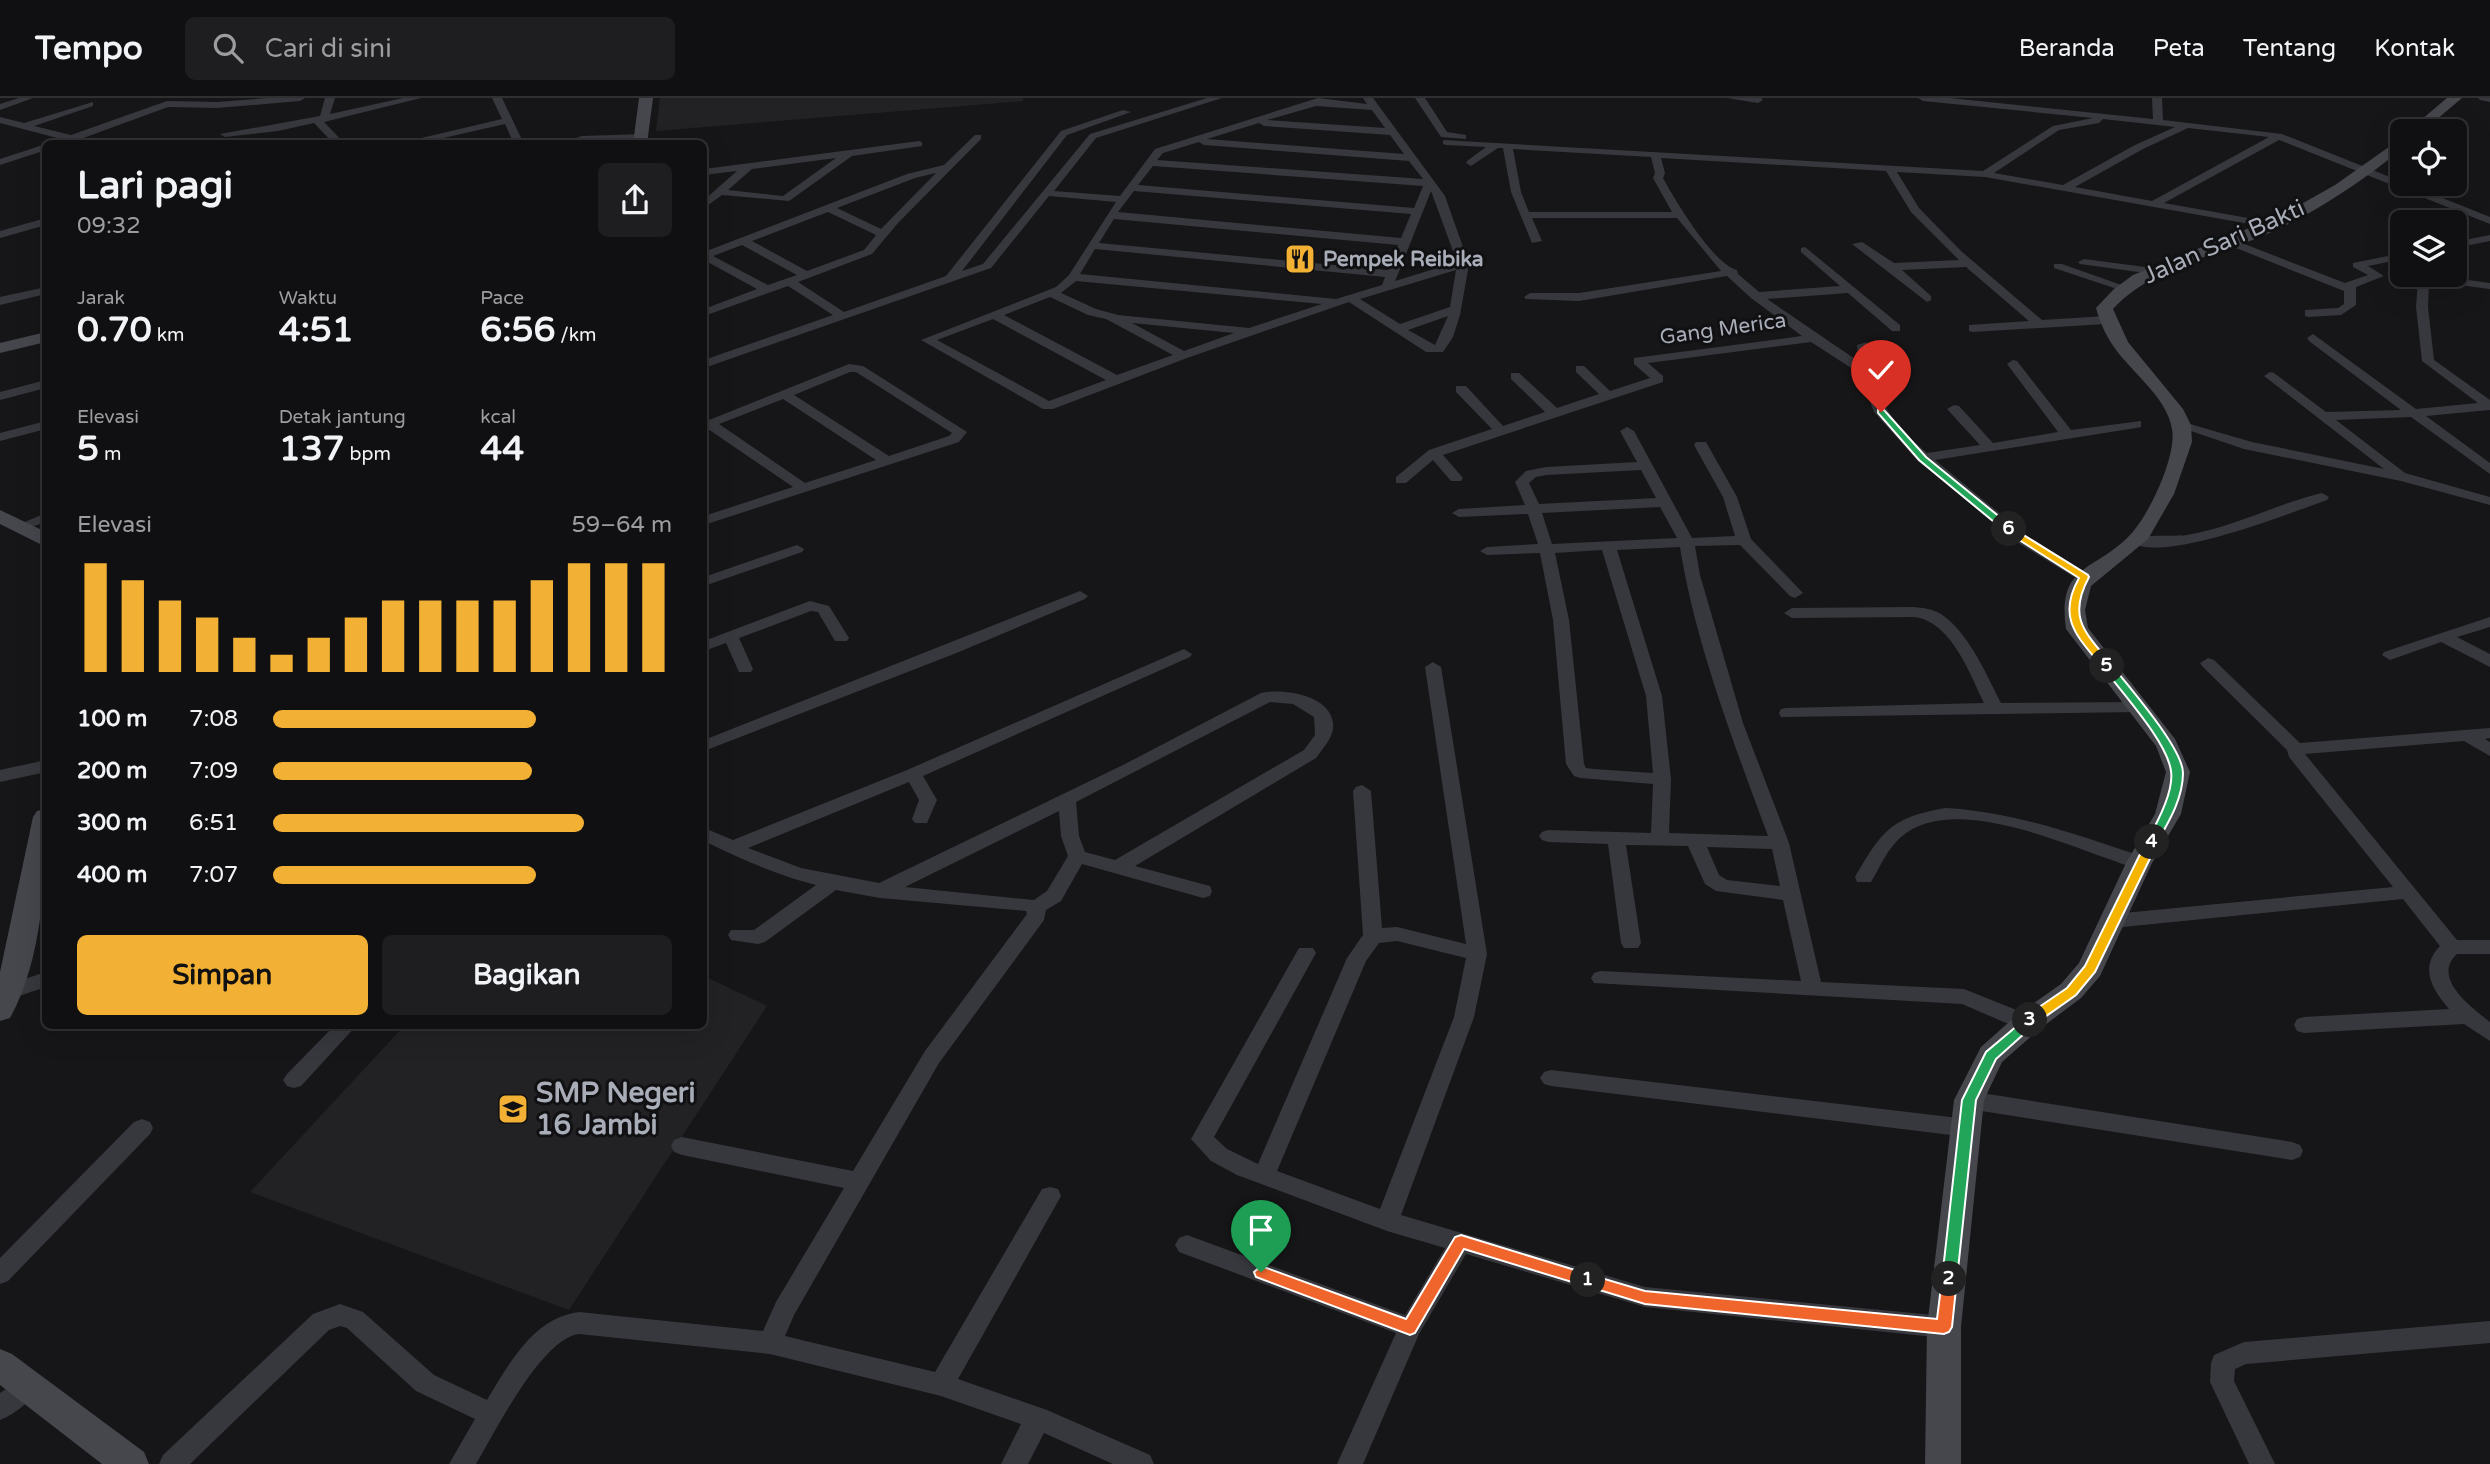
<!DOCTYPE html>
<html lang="id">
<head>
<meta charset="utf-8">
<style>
	:root { --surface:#101012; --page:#1e1e20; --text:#f1f3f6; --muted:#9c9d9f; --line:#303032; --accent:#f2b134 }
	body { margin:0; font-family:"Varela Round",sans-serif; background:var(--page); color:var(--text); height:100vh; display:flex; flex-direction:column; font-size:26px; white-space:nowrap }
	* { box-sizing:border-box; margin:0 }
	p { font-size:23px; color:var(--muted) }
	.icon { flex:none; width:38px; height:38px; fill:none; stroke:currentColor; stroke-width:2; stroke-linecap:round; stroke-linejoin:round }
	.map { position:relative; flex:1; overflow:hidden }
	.details { position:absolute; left:42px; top:42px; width:665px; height:889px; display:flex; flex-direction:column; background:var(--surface); border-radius:10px; box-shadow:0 7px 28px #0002,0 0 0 2px var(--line) }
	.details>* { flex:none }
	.fabs { position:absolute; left:2390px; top:21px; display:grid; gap:14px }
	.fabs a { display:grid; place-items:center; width:77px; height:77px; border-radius:10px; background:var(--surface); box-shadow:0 7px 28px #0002,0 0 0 2px var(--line); font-size:35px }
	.pin { position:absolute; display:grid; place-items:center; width:60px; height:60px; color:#fff; margin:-72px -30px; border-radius:50% 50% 50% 0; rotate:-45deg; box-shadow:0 0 7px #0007 }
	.pin .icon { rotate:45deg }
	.km { position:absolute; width:35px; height:35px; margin:-18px; border-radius:50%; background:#222; color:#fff; font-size:19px; line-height:35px; text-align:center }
	.round { display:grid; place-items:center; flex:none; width:74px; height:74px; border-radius:10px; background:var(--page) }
	.head { display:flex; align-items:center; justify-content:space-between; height:119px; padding:0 35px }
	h1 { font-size:38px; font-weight:700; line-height:52px }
	.figures { display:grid; grid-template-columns:repeat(3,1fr); gap:10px; height:119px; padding:7px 35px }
	.figures div { display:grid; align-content:center }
	.figures b { font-size:35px; font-weight:700 }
	.figures small { font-size:19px; font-weight:400 }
	.figures p { font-size:19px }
	.chart { height:196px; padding:14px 35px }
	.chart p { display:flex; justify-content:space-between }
	.chart svg { width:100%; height:126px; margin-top:7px; stroke:var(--accent); stroke-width:6 }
	.button { display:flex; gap:14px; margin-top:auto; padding:14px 35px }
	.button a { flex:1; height:80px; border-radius:10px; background:var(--accent); color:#111; font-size:28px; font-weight:700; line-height:80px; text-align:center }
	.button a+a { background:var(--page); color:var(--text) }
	ul { padding:0 35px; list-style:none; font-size:23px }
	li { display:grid; grid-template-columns:112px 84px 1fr; align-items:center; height:52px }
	li i { height:18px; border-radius:9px; background:var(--accent) }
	header { display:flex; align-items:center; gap:42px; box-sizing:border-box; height:98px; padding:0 35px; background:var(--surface); border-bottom:2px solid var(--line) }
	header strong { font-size:33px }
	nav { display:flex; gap:38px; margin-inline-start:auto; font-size:24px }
	.search { width:490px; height:63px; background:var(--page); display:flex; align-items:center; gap:18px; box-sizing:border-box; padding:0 24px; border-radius:10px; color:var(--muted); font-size:26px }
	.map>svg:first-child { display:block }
	.built { fill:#222225 }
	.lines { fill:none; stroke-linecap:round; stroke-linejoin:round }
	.street { fill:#37383d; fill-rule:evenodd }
	.secondary { fill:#45474d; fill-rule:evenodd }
	.split-1 { fill:#f0652b; stroke:#fff; stroke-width:2 }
	.split-2 { fill:#f0652b; stroke:#fff; stroke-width:2 }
	.split-3 { fill:#22a559; stroke:#fff; stroke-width:2 }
	.split-4 { fill:#f5b400; stroke:#fff; stroke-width:2 }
	.split-5 { fill:#22a559; stroke:#fff; stroke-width:2 }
	.split-6 { fill:#f5b400; stroke:#fff; stroke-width:2 }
	.split-7 { fill:#22a559; stroke:#fff; stroke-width:2 }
	.labels { text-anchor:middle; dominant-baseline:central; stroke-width:6; stroke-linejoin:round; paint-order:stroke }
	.far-poi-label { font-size:21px; font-weight:bold; fill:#a8adb8; stroke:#111113; text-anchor:start }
	.far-street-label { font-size:21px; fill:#a8adb8; stroke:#111113 }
	.street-label { font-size:24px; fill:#a8adb8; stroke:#111113 }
	.near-poi-label { font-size:28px; font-weight:bold; fill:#a8adb8; stroke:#111113; text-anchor:start }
</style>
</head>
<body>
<header>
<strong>Tempo</strong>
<div class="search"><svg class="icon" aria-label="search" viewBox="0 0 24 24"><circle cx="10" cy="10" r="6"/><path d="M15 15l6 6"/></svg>Cari di sini</div>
<nav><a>Beranda</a><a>Peta</a><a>Tentang</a><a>Kontak</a></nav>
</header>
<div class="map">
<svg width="2490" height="1366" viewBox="0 0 2490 1366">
	<rect width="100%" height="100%" fill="#161618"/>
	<g class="built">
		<path d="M660 0H1023V3L656 33Z"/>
		<path d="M704 878 767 908 569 1212 250 1094 404 928H704Z"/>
	</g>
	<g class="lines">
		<g class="street">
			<path d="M19 0H33L0 12V6Z"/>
			<path d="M267 0H305L300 3 217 10 168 9 67 46H51L61 41 0 25V19L24 25 93 4V8L34 28 71 37 167 3 217 4Z"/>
			<path d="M325 0H335L330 16 403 0H421L324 24 345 46H334L314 25 278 33 225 39 220 36 320 18Z"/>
			<path d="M492 0H502L524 46H514L505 26 417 46H396L502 21Z"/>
			<path d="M1207 0H1222L1096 40 1054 93 1120 98 1155 51 1318 0 1367 6 1363 0H1373L1445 98 1469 166 1460 217 1453 239 1443 254H1426L1349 204 1187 260 1053 311H1043L921 242 1056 189 1069 177 1116 104 1049 98 991 170 704 270V262L833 217 788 188 704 218V211L757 191 704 162V154L907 76 944 67 975 37H981V41L898 125 872 156 798 184 844 214 946 178 1061 33 1123 12 1131 14 1067 37 962 173 983 166 1090 36ZM1316 8 1372 12 1385 30 1267 22ZM1259 25 1264 28 1390 37 1404 56 1207 41ZM1199 44 1204 47 1409 63 1423 81 1157 62 1163 55ZM1153 68 1423 88 1414 110 1138 87ZM936 75 881 131 837 110 915 80ZM1134 93 1411 116 1401 140 1118 114ZM1431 93 1457 164 1395 183 1398 176ZM828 114 876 137 864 152 807 173 752 143ZM1114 121 1398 147 1388 172 1099 145ZM742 147 797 177 768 187 713 158ZM1095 151 1385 179 1382 187 1336 201 1080 176ZM1456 172 1450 209 1400 226 1360 201ZM1076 183 1322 206 1249 230 1118 217 1096 211 1061 195ZM1050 199 1088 217 1106 221 1173 257 1117 277 1004 217ZM1448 218 1435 247 1408 232ZM993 221 1106 282 1049 303 937 242ZM1132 225 1234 235 1184 253Z"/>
			<path d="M1415 0H1425L1447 34 1466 37V41L1441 39Z"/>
			<path d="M1727 0H1761L1763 2 1758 5Z"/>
			<path d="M1918 0H1950L2153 21 2152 0H2162L2163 22 2282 36 2490 119V126L2279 42 2164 105 2276 125V129L2272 130 1985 79 1897 74 1919 110 1961 153 2042 222 2106 218 2112 222 2106 226 1973 234 1969 233V227L2029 223 1966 169 1902 172 1931 198V202L1927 204 1852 146 1862 144 1894 165 1959 162 1911 114 1886 73 1661 60 1665 75 1663 80C1675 102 1713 166 1737 172L1738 176 1759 194 1840 188 1801 154V150L1805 149 1900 227V233H1892L1848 195 1767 201 1858 263 1857 247 1867 244C1871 253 1869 263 1871 272 1878 307 1901 333 1927 355L1980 347 1947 311 1954 307 1959 308 1993 345 2058 334 2007 266 2013 262 2017 263 2071 332 2141 323V329L2136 330 1935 362 2027 438 2089 476 2092 479 2089 482H2079L2017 444 1918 363 1874 314 1859 275 1811 244 1648 265 1663 278V284L1443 357 1463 380 1461 383H1451L1433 362 1406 385H1396V379L1429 352 1492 331 1456 294V288H1466L1503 328 1545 314 1511 281V275H1519L1557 310 1599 296 1576 274V268H1584L1610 293 1650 280 1634 266V260L1802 238 1751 200 1727 178 1579 203 1526 201 1524 199 1530 195H1579L1721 173 1677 120H1532L1542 143 1532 145 1511 94 1503 50H1498L1471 68 1466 65 1467 63 1486 49 1446 47 1443 46V42L1983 73 2053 28 2093 20 1923 3ZM2103 21 2175 29 2135 47 2063 87 1994 75 2059 32 2099 25ZM2188 30 2269 39 2152 103 2075 89 2143 51ZM1513 51 1651 59 1655 75 1653 80 1672 114H1529L1521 94Z"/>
			<path d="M2478 0H2490V4L2480 2Z"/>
			<path d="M645 36V40L642 41 558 46 582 38Z"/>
			<path d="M919 43 922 44V48L852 58 789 103 722 97 704 110V102L737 73 704 77V71ZM836 60 783 98 728 92 752 71Z"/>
			<path d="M46 46V52L0 67V61Z"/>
			<path d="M46 120V127L0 140V133Z"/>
			<path d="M2490 137V143L2455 150V144Z"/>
			<path d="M2226 142H2234L2345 185 2368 177 2353 169V165L2403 155V161L2368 168 2384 178 2356 189V207L2341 217 2309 219 2305 218V212L2338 210 2344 206V193L2226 146Z"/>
			<path d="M2084 161 2153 170 2159 173 2153 176 2080 166 2078 164Z"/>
			<path d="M2054 166H2062L2130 190 2120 192 2054 170Z"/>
			<path d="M2403 176 2432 177 2490 185V191L2429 183 2428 209 2434 262 2490 302V312L2426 318 2490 365V376L2411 319 2336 322 2405 375 2490 399V407L2401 383 2244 351 2176 328 2183 324 2252 344 2384 371 2264 278 2270 274 2274 275 2326 314 2401 312 2309 243 2307 240 2313 236 2416 311 2478 305 2422 263 2416 209 2418 182 2404 179Z"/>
			<path d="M46 189V196L0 207V199Z"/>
			<path d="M849 266 863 268 967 334 959 344 704 427V418L793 389 708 331 704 332V324ZM850 274H856L952 335 949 338 889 358 794 297ZM783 301 876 362 805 385 719 326Z"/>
			<path d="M46 282V290L0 302V294Z"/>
			<path d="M46 323V331L0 343V335Z"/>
			<path d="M1627 329 1634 333 1692 440 1735 438 1723 399 1694 347 1696 344H1706L1737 399 1751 441 1803 495 1795 500 1790 498 1740 447 1695 448 1700 477 1743 625 1789 745 1821 884 1964 891 2034 919 2037 925 2034 931 2027 933 2020 931 1962 906 1594 885 1591 880 1594 875 1601 873 1801 883 1783 802 1716 793 1705 786 1688 748 1626 747 1641 845 1638 850H1624L1621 845 1608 746 1548 744 1542 742 1539 738 1542 734 1548 732 1651 735 1653 686 1580 680 1574 678 1566 666 1553 522 1540 455 1487 457 1480 453 1487 449 1538 446 1528 416 1459 419 1452 415 1459 411 1525 407 1515 384 1526 373 1546 369 1637 364 1620 333ZM1641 372 1656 400 1539 406 1529 385 1536 379 1546 377ZM1660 409 1677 440 1552 446 1542 415ZM1680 449C1695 545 1735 648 1768 738L1669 735 1671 681 1662 598 1617 452ZM1602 452 1646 598 1653 675 1594 671 1586 670 1584 666 1569 522 1555 455ZM1707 749 1772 751 1780 788 1727 782 1719 777Z"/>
			<path d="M2322 395 2329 399 2327 402C2293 414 2157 468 2130 443 2138 435 2174 439 2187 437 2234 429 2276 406 2322 395Z"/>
			<path d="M46 415V424L20 433 13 429Z"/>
			<path d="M797 447 804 451 802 454 704 488V479Z"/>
			<path d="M1080 493 1088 498 1085 501 954 556 704 653V642Z"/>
			<path d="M810 503 829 508 849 540 847 543H835L818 514 811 513 739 540 753 571 751 574H739L726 545 704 553V543Z"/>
			<path d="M1914 509C1923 510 1933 511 1941 516 1969 535 1986 576 2001 605L2140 604 2148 609 2140 614 1781 619 1779 615 1781 611 1787 610 1984 605C1970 576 1951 523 1914 519L1792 520 1784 515 1792 510Z"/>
			<path d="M2490 519V529L2457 539 2490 556V569L2441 544 2390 562 2382 557 2384 554Z"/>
			<path d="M1184 551 1192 556 1190 559 923 678 937 702 927 725H915L912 721 919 702 909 684 748 750 801 770 879 785 1125 666 1261 595C1283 590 1330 597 1333 625 1335 638 1323 650 1316 660L1135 768 1210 788 1212 793 1210 798 1203 800 1082 766 1061 803 1046 812 1044 822 939 965 794 1217 785 1238 935 1274 1042 1091 1050 1089 1058 1091 1061 1098 958 1281 1047 1312 1150 1357 1154 1366H1113L1044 1335 1028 1366H1001L1021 1326 941 1298 770 1256 579 1236C542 1240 495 1334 476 1366H449L475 1321 416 1293 347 1230 340 1228 329 1232 190 1366H159L163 1357 313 1216 340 1206 363 1214 434 1277 487 1302C509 1266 533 1220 579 1214L763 1233 776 1204 844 1090 682 1057 674 1054 671 1048 674 1042 682 1039 853 1073 925 953 1027 816 1026 813 880 800 836 792 765 844 758 846 731 842 728 837 731 832H754L816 787C776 777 741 761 704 743V730L733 742 907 672ZM1270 604 1293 606 1314 619 1315 637 1304 652 1115 762 1085 754 1079 738 1076 704ZM1059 713 1061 738 1068 758 1047 793 1034 802 905 789Z"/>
			<path d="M2208 560 2214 562 2300 645 2490 630V640L2485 641 2490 644V658L2464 643 2305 656 2457 842H2490V856H2457C2431 880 2471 909 2490 924V943L2464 926 2304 935 2297 933 2294 927 2297 921 2304 919 2449 911C2432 891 2419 870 2440 848L2403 801 2113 830 2106 828 2103 823 2106 818 2113 816 2393 789 2289 659 2287 652 2202 568 2200 565Z"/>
			<path d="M1433 564 1441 569 1487 856 1474 919 1401 1117 1645 1189 1944 1218 1952 1221 1956 1229 1952 1237 1944 1240 1645 1209 1466 1156 1419 1236 1363 1366H1337L1396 1235 1179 1154 1175 1147 1179 1140 1187 1137 1405 1217 1445 1150 1387 1133 1237 1077 1211 1063 1191 1041 1299 850H1313L1316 855 1214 1039 1227 1051 1258 1066 1347 860 1363 837 1353 693 1356 689 1362 687 1371 693 1382 830 1397 829 1466 846 1425 569ZM1397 843 1466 860 1454 919 1380 1111 1277 1073 1366 863 1379 845Z"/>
			<path d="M46 662V674L0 684V672Z"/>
			<path d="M1946 710C2016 714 2080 738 2146 760L2148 765 2146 770 2139 771C2079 754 1957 691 1901 739 1888 750 1880 769 1871 784H1857L1855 779C1882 733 1891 719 1946 710Z"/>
			<path d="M46 874V889L10 901 3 898 0 893 3 888Z"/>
			<path d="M334 928H356L301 988 294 990 287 988 283 982 287 976Z"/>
			<path d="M1551 972 1967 1021 1975 1024 1978 1030 1975 1036 1967 1039 1551 988 1544 986 1540 980 1544 974Z"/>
			<path d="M1969 993 2292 1044 2300 1047 2303 1053 2300 1059 2292 1062 1969 1011 1961 1008 1958 1002 1961 996Z"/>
			<path d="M142 1021 150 1024 153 1030 150 1036 8 1183 0 1186V1160L134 1024Z"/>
			<path d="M2490 1223V1245L2246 1266 2235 1271 2234 1283 2275 1366H2249L2210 1284 2211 1265 2214 1257 2244 1244Z"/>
			<path d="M27 1277 36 1280 39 1288C33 1302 15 1316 0 1322V1295Z"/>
		</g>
		<g class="secondary">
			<path d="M639 0H653L647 46H633Z"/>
			<path d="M2447 0H2462L2423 33H2408Z"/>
			<path d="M2403 39V50C2364 82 2321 111 2276 132 2221 158 2156 165 2113 211L2128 244 2183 311 2191 327 2192 344 2174 396 2148 441 2091 488 2085 512 2088 530 2175 641 2190 674 2181 716 2152 765 2100 878 2081 900 2037 933 2002 964 1984 1002 1961 1229V1366H1925L1927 1229 1954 1002 1981 949 2017 917 2061 886 2079 865 2126 765 2155 716 2166 674 2156 648 2066 531C2057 466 2094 474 2129 438 2149 418 2177 358 2172 331 2167 299 2131 274 2114 249 2105 236 2100 224 2096 210L2114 191 2133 177 2284 116 2335 87Z"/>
			<path d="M46 234V244L0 255V245Z"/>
			<path d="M0 412 46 434V449L0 426Z"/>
			<path d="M46 711C46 778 43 860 10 920L0 923V874L33 719 37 713Z"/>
			<path d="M0 1251 12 1256 144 1354 149 1366H102L0 1287Z"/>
		</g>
	</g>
	<path class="split-1" d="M1461 1137 1588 1176 1596 1182 1588 1189 1464 1151 1415 1235 1410 1237 1256 1179 1254 1174 1261 1168 1406 1221 1455 1139Z"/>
	<path class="split-2" d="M1949 1174 1957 1181 1952 1229 1949 1234 1944 1236 1645 1206 1583 1187 1581 1182 1588 1176 1645 1193 1937 1221 1942 1181Z"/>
	<path class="split-3" d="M2030 917 2035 918V926L1996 961 1976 1002 1957 1181 1949 1188 1942 1181 1962 1002 1986 954Z"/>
	<path class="split-4" d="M2152 740 2158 744 2095 874 2076 897 2035 926H2026V918L2067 890 2085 868 2146 744Z"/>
	<path class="split-5" d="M2107 565 2111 566C2128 588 2183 650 2183 675 2183 701 2168 725 2156 746L2152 748 2146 744C2156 727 2174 693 2171 673 2167 643 2121 594 2102 568Z"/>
	<path class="split-6" d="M2009 428 2088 477 2089 479C2067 520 2085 534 2111 566V571H2104C2078 539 2056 521 2079 480L2005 433V429Z"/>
	<path class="split-7" d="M1878 312H1884L1926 359 2012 429V433H2005L1919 362 1878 315Z"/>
	<defs>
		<g id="restaurant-square" transform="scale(1.575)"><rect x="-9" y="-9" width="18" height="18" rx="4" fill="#f2b134" stroke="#111113"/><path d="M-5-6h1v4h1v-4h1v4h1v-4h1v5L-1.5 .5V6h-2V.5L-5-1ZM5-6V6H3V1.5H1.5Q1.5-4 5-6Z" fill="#111"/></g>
		<g id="school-square" transform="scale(1.575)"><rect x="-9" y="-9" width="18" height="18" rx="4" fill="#f2b134" stroke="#111113"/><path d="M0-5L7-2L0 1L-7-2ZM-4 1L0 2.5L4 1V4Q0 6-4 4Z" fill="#111"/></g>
	</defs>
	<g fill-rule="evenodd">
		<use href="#restaurant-square" x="1300" y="161"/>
		<use href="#school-square" x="513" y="1011"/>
	</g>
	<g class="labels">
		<g class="far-poi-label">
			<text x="1323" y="161">Pempek Reibika</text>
		</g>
		<g class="far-street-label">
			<text transform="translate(1723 231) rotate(-8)">Gang Merica</text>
		</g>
		<g class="street-label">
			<text transform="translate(2224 144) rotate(-24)">Jalan Sari Bakti</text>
		</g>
		<g class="near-poi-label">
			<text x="536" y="995">SMP Negeri<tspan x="536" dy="32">16 Jambi</tspan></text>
		</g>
	</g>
</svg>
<div class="fabs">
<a><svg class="icon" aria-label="locate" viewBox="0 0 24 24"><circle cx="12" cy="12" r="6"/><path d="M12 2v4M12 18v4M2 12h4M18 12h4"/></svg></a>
<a><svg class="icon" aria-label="layers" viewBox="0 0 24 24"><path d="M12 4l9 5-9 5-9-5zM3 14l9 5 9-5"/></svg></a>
</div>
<div class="pin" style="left:1261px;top:1174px;background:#1e9e55"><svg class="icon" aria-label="arrive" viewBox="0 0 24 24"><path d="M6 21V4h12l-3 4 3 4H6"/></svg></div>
<div class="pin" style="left:1881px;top:314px;background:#d93025"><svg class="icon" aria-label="check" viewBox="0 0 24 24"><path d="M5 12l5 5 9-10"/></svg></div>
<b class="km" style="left:1588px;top:1182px">1</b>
<b class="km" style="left:1949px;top:1181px">2</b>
<b class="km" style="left:2030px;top:922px">3</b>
<b class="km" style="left:2152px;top:744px">4</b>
<b class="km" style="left:2107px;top:568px">5</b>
<b class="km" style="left:2009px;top:431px">6</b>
<section class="details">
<div class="head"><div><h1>Lari pagi</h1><p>09:32</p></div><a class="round"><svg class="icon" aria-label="share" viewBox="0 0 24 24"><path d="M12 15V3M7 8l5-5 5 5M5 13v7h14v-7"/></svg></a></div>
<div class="figures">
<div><p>Jarak</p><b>0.70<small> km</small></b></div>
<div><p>Waktu</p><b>4:51</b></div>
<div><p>Pace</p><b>6:56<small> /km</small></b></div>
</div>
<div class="figures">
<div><p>Elevasi</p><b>5<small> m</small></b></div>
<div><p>Detak jantung</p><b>137<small> bpm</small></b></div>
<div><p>kcal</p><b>44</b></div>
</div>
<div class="chart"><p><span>Elevasi</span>59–64 m</p>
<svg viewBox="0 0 160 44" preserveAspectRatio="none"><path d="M5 44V6M15 44V12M25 44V19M35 44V25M45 44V32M55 44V38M65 44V32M75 44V25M85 44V19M95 44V19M105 44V19M115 44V19M125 44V12M135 44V6M145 44V6M155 44V6"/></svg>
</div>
<ul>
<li><b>100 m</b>7:08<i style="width:66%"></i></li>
<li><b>200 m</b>7:09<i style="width:65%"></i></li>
<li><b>300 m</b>6:51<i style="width:78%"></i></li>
<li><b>400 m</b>7:07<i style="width:66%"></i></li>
</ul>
<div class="button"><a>Simpan</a><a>Bagikan</a></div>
</section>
</div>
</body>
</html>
